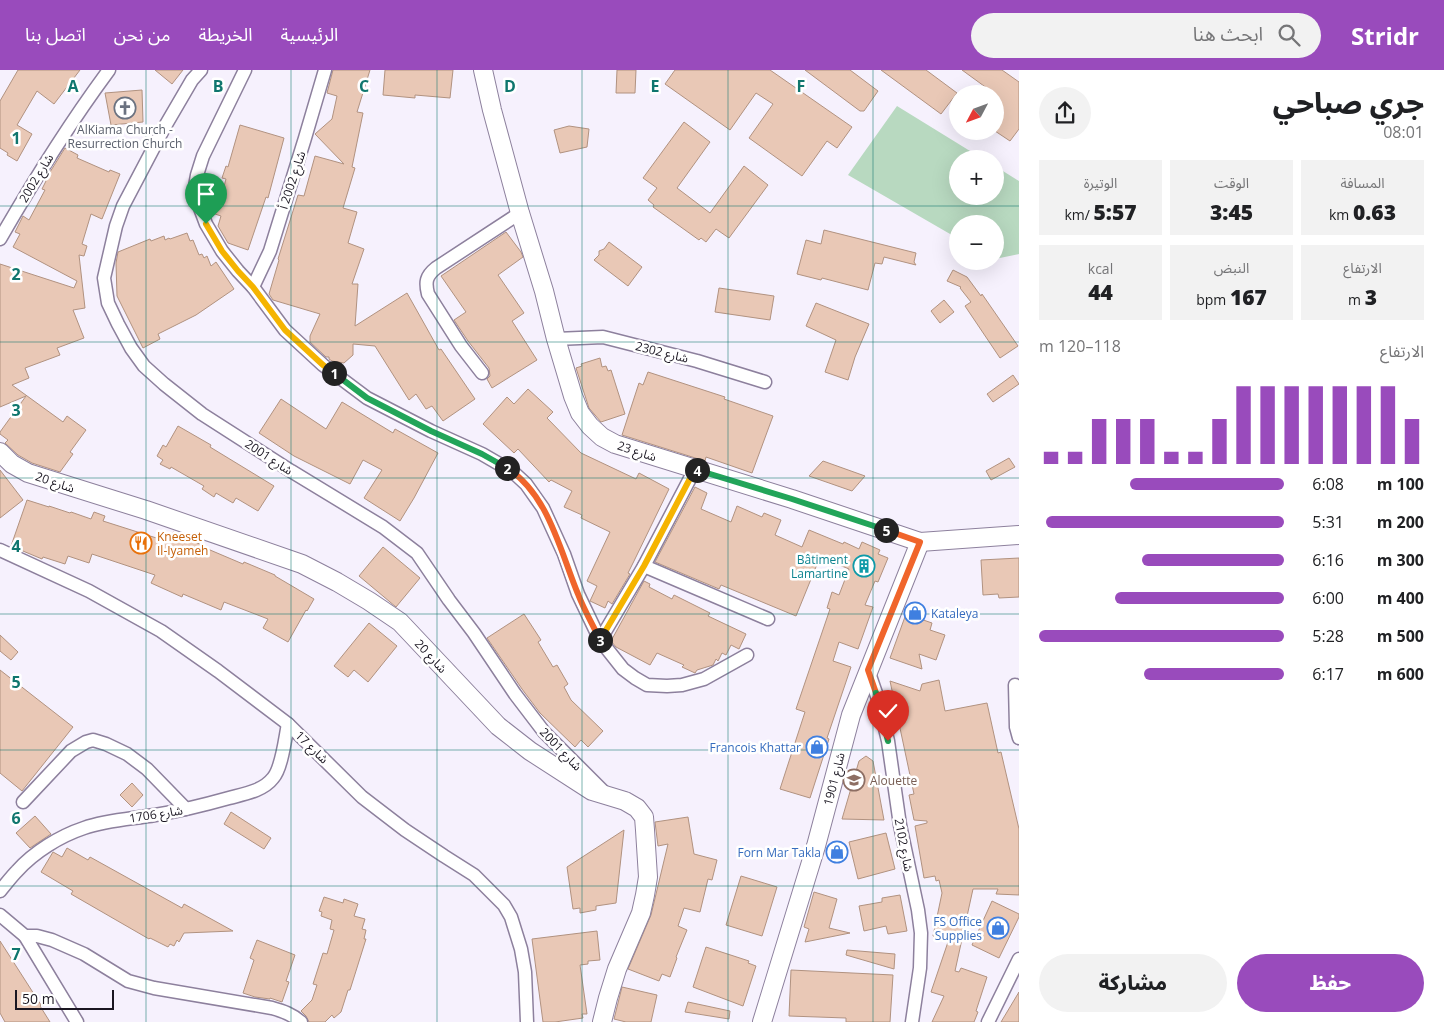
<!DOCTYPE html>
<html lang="ar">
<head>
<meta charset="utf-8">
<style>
	:root { --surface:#fff; --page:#f2f2f2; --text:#202124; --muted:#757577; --accent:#994bbc }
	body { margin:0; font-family:"Open Sans","Noto Sans Arabic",sans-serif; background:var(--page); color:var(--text); direction:rtl; height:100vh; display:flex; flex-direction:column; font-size:19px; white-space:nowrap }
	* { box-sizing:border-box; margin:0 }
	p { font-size:16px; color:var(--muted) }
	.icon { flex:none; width:28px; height:28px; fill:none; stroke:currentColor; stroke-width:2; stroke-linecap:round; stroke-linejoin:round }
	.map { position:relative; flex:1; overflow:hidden; direction:ltr }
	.details { display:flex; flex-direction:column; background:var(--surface); width:425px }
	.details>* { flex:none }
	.needle { width:32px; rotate:229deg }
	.tools { position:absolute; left:949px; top:15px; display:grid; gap:10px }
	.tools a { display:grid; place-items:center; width:55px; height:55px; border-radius:50%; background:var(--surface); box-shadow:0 5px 20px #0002; font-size:25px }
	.scale { position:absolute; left:15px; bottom:12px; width:99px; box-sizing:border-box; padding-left:5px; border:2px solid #1a1621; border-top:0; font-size:14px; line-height:18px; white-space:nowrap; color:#1a1621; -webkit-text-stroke:4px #fff; paint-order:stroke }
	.pin { position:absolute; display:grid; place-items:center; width:42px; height:42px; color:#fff; margin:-51px -21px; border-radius:50% 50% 50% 0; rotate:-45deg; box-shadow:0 0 5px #0007 }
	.pin .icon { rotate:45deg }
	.km { position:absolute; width:25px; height:25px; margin:-12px; border-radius:50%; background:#222; color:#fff; font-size:14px; line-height:25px; text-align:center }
	.round { display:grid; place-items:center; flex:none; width:52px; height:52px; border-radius:26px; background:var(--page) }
	.overview { display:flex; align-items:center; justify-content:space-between; height:85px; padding:0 20px }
	h1 { font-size:28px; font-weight:800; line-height:38px }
	.metrics { display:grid; grid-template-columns:repeat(3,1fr); gap:8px; height:85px; padding:5px 20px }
	.metrics div { display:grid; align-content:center; border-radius:0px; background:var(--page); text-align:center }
	.metrics b { font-size:21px; font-weight:800 }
	.metrics small { font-size:14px; font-weight:400 }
	.metrics p { font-size:14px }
	.chart { height:140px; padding:10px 20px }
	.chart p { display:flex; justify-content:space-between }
	.chart svg { width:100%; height:90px; margin-top:5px; stroke:var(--accent); stroke-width:6 }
	.primary-button { display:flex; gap:10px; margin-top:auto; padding:10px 20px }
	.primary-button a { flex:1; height:58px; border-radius:30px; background:var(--accent); color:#fff; font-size:20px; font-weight:800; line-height:58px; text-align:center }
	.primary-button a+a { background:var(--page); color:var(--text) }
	ul { padding:0 20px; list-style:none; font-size:16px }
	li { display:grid; grid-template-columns:80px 60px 1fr; align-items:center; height:38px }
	li i { height:12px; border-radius:6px; background:var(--accent) }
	header { display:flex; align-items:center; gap:30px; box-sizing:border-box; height:70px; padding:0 25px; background:var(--accent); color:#fff }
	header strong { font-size:24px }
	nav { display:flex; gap:28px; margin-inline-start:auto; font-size:18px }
	.search { width:350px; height:45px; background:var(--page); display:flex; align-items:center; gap:12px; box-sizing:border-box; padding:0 18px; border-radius:28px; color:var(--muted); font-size:19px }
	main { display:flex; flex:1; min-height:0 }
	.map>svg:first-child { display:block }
	.green { fill:#b8d9c0 }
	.building { fill:#e9c8b6; stroke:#b19280 }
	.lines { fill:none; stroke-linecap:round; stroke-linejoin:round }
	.street-casing { stroke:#8d809d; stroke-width:15 }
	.secondary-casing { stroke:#8d809d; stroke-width:20 }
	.street { stroke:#fff; stroke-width:12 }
	.secondary { stroke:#fff; stroke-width:18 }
	.split-1-casing { stroke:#fff; stroke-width:10 }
	.split-2-casing { stroke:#fff; stroke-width:10 }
	.split-3-casing { stroke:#fff; stroke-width:10 }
	.split-4-casing { stroke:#fff; stroke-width:10 }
	.split-5-casing { stroke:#fff; stroke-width:10 }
	.split-6-casing { stroke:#fff; stroke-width:10 }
	.split-7-casing { stroke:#fff; stroke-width:10 }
	.split-1 { stroke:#f5b400; stroke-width:6 }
	.split-2 { stroke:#22a559; stroke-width:6 }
	.split-3 { stroke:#f0652b; stroke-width:6 }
	.split-4 { stroke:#f5b400; stroke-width:6 }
	.split-5 { stroke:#22a559; stroke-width:6 }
	.split-6 { stroke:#f0652b; stroke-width:6 }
	.split-7 { stroke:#22a559; stroke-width:6 }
	.grid { fill:none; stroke:#0f766e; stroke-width:1; stroke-opacity:0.55 }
	.labels { text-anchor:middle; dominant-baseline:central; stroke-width:5; stroke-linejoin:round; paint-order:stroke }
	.worship-label { font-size:12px; fill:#5b616d; stroke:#fff }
	.street-label { font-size:12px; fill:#1a1621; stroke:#fff }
	.food-label { font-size:12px; fill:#c56008; stroke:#fff; text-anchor:start }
	.culture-label { font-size:12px; fill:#0d838f; stroke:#fff; text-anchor:end }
	.shop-label { font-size:12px; fill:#366cbe; stroke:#fff; text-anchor:end }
	.education-label { font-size:12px; fill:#785e54; stroke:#fff; text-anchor:start }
	.grid-label { font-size:16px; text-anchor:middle; font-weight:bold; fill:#0f766e; stroke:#fff; stroke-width:5; stroke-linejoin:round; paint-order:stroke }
</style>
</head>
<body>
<header>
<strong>Stridr</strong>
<div class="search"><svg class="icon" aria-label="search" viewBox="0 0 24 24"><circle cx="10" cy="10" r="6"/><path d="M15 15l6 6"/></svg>ابحث هنا</div>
<nav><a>الرئيسية</a><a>الخريطة</a><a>من نحن</a><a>اتصل بنا</a></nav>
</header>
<main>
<section class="details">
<div class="overview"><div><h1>جري صباحي</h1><p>08:01</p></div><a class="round"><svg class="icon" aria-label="share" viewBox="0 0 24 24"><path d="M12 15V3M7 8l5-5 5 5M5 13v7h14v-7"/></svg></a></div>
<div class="metrics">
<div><p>المسافة</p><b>0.63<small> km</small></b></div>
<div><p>الوقت</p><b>3:45</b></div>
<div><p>الوتيرة</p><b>5:57<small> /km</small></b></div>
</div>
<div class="metrics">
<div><p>الارتفاع</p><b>3<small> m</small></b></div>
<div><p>النبض</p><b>167<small> bpm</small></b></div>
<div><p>kcal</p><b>44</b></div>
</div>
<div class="chart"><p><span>الارتفاع</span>118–120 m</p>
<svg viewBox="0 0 160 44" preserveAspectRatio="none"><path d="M5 44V38M15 44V38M25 44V22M35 44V22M45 44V22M55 44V38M65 44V38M75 44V22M85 44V6M95 44V6M105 44V6M115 44V6M125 44V6M135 44V6M145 44V6M155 44V22"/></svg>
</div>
<ul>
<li><b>100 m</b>6:08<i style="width:63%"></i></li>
<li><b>200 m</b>5:31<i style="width:97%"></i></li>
<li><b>300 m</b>6:16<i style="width:58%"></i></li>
<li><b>400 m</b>6:00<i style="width:69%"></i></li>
<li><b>500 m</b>5:28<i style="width:100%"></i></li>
<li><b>600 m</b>6:17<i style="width:57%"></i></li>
</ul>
<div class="primary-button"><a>حفظ</a><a>مشاركة</a></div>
</section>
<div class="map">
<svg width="1019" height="952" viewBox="0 0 1019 952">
	<rect width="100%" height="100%" fill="#f6f1fd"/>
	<path class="green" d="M897 36 983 89H958V126H995V96L1019 111V184L995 189V154H958L957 168 848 105Z"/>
	<g class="building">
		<path d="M18 0H80L54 34 37 21 17 55 32 64 17 91 7 85 8 83 0 78V31Z"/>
		<path d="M155 0H183L172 14Z"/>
		<path d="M333 0H370L357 42 363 43 352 97 355 98 343 138 357 142 348 173 364 179 352 214H358L355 256 407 223 439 280 441 279 475 329 443 351 432 336 426 339 416 324 409 330 375 276 353 274V285L344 293 332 291 329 289V287H326L310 272V266L320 244 273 230 269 224 279 190 278 189 298 125 304 126 315 86 344 94 315 64 332 49 337 26 327 23Z"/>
		<path d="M385 0H453L450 28 415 25V28L383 25Z"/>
		<path d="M617 0H636L635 23H616Z"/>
		<path d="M675 0H770L852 57 837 78 827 71 802 106 749 68 773 34 756 23 730 60 665 14Z"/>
		<path d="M805 0H850L878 21 864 41H860Z"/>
		<path d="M881 0H926L957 23 941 44Z"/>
		<path d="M962 0H1002L1019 12V59L1010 71 995 61V24Z"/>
		<path d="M142 20 143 52 111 55 105 23Z"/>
		<path d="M684 52 710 72 677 118 710 143 744 96 768 115 729 168 716 159 706 172 701 168 699 170 653 137 654 135 648 130 657 118 643 108Z"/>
		<path d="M240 55 284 68 268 128 266 127 248 180 228 173 218 156 221 146 212 143 216 129 220 131 226 109 222 108 226 96 228 97Z"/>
		<path d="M569 56 589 59 587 77 560 83 554 60Z"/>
		<path d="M65 78 78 85 77 88 109 102 110 100 120 104 102 149 91 144 82 174 87 176 84 186 79 185 85 238 73 240 84 268 57 278 60 285 25 298 29 308 12 315 63 352 67 346 86 360 70 382 73 384 60 402 32 393 18 385 5 373 8 370 0 364V362L26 326 0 337V194L74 218 77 211 13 177 20 164 15 162 23 146 29 150 45 120 42 119 46 111 45 110Z"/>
		<path d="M824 160 916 183 914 192 916 195 884 187 882 194 875 193 868 220 822 208 821 210 797 204 806 170 821 174Z"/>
		<path d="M506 162 521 182 523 187 498 205 524 243 512 251 537 290 492 318 487 309 490 306 489 298 468 271 454 250 466 242 441 206Z"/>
		<path d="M187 163 190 171 193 170 199 185 202 184 204 188 207 186 211 196 216 192 234 219 196 245 158 264 160 269 143 278 117 226 116 193 118 182 150 169 151 171 164 166 165 170 169 168 170 169Z"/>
		<path d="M609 172 642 197 628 216 594 190 599 185V181L604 179Z"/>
		<path d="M953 200 967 207 981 226 982 224 1018 276 1000 288 965 236 971 232 960 218 961 217 947 211Z"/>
		<path d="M719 218 774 226 770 250 715 242Z"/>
		<path d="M944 230 954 242 940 253 931 241Z"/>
		<path d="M816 233 869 254 855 287 848 310 825 302 836 270 806 256Z"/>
		<path d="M600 288 602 297 606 296 608 301 611 300 625 344 601 352 589 338 576 298 582 296 581 294Z"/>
		<path d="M648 302 725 327 724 329 773 346 752 403 706 387 705 391 622 365 639 313 643 315Z"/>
		<path d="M1013 305 1019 314 993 332 987 324Z"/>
		<path d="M528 319 553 342 547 348 581 383 636 409 639 403 669 419 634 491 628 503 630 504 612 534 608 531 605 538 590 531 597 516 587 511 610 462 581 448 582 445 564 437 572 421 551 410 549 412 518 379 514 383 483 354 507 327 514 334Z"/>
		<path d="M281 329 326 359 342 332 393 363 395 359 438 383 414 428 400 451 364 428 382 400 363 390 350 414 294 386 259 363Z"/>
		<path d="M178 356 211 375 210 377 274 416 258 441 236 428 233 433 216 423 214 427 202 419 204 416 171 397 170 399 160 394 163 390 157 386 163 375 166 377Z"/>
		<path d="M1009 388 1015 397 991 410 986 401Z"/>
		<path d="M823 391 865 406 852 421 809 406Z"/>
		<path d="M0 400 23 430 0 448Z"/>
		<path d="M695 417 707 423 701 439 731 452 737 436 762 447 764 443 781 450 775 465 802 477 809 460 843 474 844 472 859 479 862 472 880 480 878 484 888 488 878 512 875 511 865 535 873 537 858 579 839 572 833 591 851 597 827 668 829 669 810 728 780 719 805 642 796 639 830 539 827 538 832 522 839 525 849 499 820 487 796 546 721 515 719 519 655 492Z"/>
		<path d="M27 430 49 437V436L70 443 71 442 91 449 94 442 105 446 103 451 169 472 173 462 204 476 203 477 243 494 244 492 275 505V506L314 529 307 541 306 540 288 572 263 558 268 549 224 532 221 540 183 524 182 527 151 513 155 505 92 484 89 493 68 486 65 494 43 487 42 489 11 476Z"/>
		<path d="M383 477 420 508 396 537 359 506Z"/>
		<path d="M1019 488V527L999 528 998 524 983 525 981 490Z"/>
		<path d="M644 511 650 514 649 517 672 529 674 525 710 543 708 546 746 564 739 579 731 575 726 585 722 583 718 591 716 589 713 595 697 600 695 603 682 597 684 595 657 583 650 595 616 577 611 571Z"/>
		<path d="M524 544 541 570 538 572 553 597 557 595 568 614 564 617 571 630 603 661 588 677 581 670 575 677 540 643 522 619 487 568Z"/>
		<path d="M906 544 932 553 930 560 945 565 936 590 919 584 922 599 890 588Z"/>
		<path d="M369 553 397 576 368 612 354 600 348 607 334 596Z"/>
		<path d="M0 565 18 582 11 590 0 581Z"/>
		<path d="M0 600 73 657 22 721 0 703Z"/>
		<path d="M939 610 945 641 987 633 998 683 1001 682 1019 759V825L996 824 998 819H973L955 901 959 902 961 898 987 907 976 941 978 942 974 952H932L944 926 931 922 949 869 933 866 942 823 939 810 936 811 935 806 924 808 915 756 927 753V751L914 750 909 725 914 724 890 611 920 621 922 614Z"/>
		<path d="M866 686 873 691 884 750 842 749 859 691Z"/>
		<path d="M132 713 143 725 132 737 120 725Z"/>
		<path d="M231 742 271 768 264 779 224 754Z"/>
		<path d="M35 746 51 764 30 778 16 763Z"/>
		<path d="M688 747 694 784 717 790 712 810 708 809 700 842 684 838 678 856 687 860 676 887 677 888 670 907 662 904 659 911 628 899 651 845 668 774 658 776 655 752Z"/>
		<path d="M624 760 616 833 596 836V840L580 843V838L573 839 567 797Z"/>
		<path d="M886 763 895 799 858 809 849 772Z"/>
		<path d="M67 778 88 790 90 787 182 838 184 834 233 861 184 863 179 872 177 870 174 876 170 874 168 877 150 868 149 869 71 824 73 821 41 802 53 782 62 787Z"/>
		<path d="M741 806 777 817 762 866 726 855Z"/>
		<path d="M814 822 837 829 829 858 850 863 805 872 809 859 804 857Z"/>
		<path d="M900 825 907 861 888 864 886 856 864 861 859 836 882 832V828Z"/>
		<path d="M324 827 343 833 344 829 358 834 354 846 365 849 362 859 366 860 364 869H366L350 920H348L341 942 334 948 332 945 325 952H309L306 946 301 941 312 930 317 915 313 914 323 883 327 884 334 860 330 859 332 850 321 846 322 842 319 841Z"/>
		<path d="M992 831 1019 844V847L999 888 972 875Z"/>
		<path d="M597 861 600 890 588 891V894L580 895 587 944H582L583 948 555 952H543L532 869Z"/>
		<path d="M257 870 295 885 286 911 289 912 282 932 270 928V929L255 927 243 923 254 890 250 888Z"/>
		<path d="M0 871 41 935 40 936 50 952H5L0 943Z"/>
		<path d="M706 877 749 891 748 893 756 896 743 936 693 917Z"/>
		<path d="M847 880 895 884 894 899 846 885Z"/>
		<path d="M791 900 893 905 890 952H846V948L789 946Z"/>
		<path d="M622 917 657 925 651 952H626L614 949Z"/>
		<path d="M1019 922V952H1001Z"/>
		<path d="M688 932 730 941 729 949 685 942Z"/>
	</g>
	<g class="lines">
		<g class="street-casing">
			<g id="street">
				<path d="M201 0 192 10 164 58 123 136 116 156 104 208 108 233 118 254 131 278 144 296 164 314 202 344 291 401 383 457 417 483 449 530 474 563 515 624 544 662 603 721"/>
				<path d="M245 0 203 86 197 105 194 122 206 154 222 181 238 201 253 217 285 260 323 295 367 328 431 361 482 384 513 402 526 414 543 438 564 484 578 524 600 570 623 599 635 608 647 615 667 616 682 615 704 609 747 585"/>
				<path d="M0 169C34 110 69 54 109 0"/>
				<path d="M253 217 270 181 305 68 325 0"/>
				<path d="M556 269 603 267 697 291 765 312"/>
				<path d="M482 303 461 276 428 224C425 212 426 206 436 198L520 143"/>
				<path d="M0 480 89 521 161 561 218 601 288 654 362 727 405 760 444 786 474 805 504 835 511 847 521 879 525 902 527 952"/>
				<path d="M644 496 768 549"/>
				<path d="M600 570 644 496 695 399"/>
				<path d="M868 600 878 629 888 671 900 755 918 840 921 863 920 898 912 952"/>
				<path d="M1015 615 1016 657 1019 668"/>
				<path d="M23 732 71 681 86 672 93 670 106 674 127 684 147 699 186 739"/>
				<path d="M0 821C6 814 11 807 17 801 34 782 60 766 84 758 107 750 131 749 155 745 180 741 204 735 229 728 244 724 263 721 273 708 282 698 285 668 288 654"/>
				<path d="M0 845 25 866H37L52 870 84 884 128 911 154 918 272 938C283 941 292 944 301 952"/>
				<path d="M25 866 77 952"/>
				<path d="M988 952 1019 889"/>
			</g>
		</g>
		<g class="secondary-casing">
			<g id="secondary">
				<path d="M483 0 492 40 520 143 544 221 556 269 573 326 580 343 590 356 602 367 615 374 792 429 920 472 1019 465"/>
				<path d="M0 382 12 394 28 403 146 440 302 494 337 512 369 531 400 552 498 656 530 681 592 721 625 731 637 738 644 747 645 760 648 807 645 825 641 843 617 899 608 928 602 952"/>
				<path d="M762 952 816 776 851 645 920 472"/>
			</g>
		</g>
		<use href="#street" class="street"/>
		<use href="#secondary" class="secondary"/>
	</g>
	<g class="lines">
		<g class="split-1-casing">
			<path id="split-1" d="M206 154 222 181 238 201 253 217 285 260 323 295 334 303"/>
		</g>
		<g class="split-2-casing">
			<path id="split-2" d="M334 303 367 328 431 361 482 384 507 398"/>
		</g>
		<g class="split-3-casing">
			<path id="split-3" d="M507 398C549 425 560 481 578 524 584 540 593 555 600 570"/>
		</g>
		<g class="split-4-casing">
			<path id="split-4" d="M600 570 644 496 695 399 697 400"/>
		</g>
		<g class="split-5-casing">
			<path id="split-5" d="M697 400 792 429 886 460"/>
		</g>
		<g class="split-6-casing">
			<path id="split-6" d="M876 623 868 600 920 472 886 460"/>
		</g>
		<g class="split-7-casing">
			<path id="split-7" d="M876 623 888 671"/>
		</g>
		<use href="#split-1" class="split-1"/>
		<use href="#split-2" class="split-2"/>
		<use href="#split-3" class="split-3"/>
		<use href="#split-4" class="split-4"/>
		<use href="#split-5" class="split-5"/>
		<use href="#split-6" class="split-6"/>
		<use href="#split-7" class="split-7"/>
	</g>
	<path class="grid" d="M146 0V952M291 0V952M437 0V952M582 0V952M728 0V952M873 0V952M0 136H1019M0 272H1019M0 408H1019M0 544H1019M0 680H1019M0 816H1019"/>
	<defs>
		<g id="church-ring" transform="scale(1.125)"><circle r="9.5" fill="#fff" stroke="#6b7280" stroke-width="1.5"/><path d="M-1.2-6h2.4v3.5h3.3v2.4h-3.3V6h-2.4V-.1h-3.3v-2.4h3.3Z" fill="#6b7280"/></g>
		<g id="restaurant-ring" transform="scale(1.125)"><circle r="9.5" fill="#fff" stroke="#e8710a" stroke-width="1.5"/><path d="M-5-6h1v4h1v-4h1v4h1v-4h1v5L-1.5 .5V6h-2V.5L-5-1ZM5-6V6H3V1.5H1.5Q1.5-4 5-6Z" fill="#e8710a"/></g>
		<g id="building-ring" transform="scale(1.125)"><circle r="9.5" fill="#fff" stroke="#0f9aa8" stroke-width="1.5"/><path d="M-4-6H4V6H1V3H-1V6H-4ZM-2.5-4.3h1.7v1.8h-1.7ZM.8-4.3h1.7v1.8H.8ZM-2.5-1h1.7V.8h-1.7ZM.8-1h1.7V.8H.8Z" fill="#0f9aa8"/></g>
		<g id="shop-ring" transform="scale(1.125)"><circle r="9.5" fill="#fff" stroke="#3f7fe0" stroke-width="1.5"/><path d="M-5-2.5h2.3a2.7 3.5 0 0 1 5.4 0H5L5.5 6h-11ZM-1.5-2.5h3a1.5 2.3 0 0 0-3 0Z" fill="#3f7fe0"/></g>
		<g id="school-ring" transform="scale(1.125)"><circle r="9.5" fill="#fff" stroke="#8d6e63" stroke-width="1.5"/><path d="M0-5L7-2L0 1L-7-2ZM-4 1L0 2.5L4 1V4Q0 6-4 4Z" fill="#8d6e63"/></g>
	</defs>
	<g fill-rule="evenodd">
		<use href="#church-ring" x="125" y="38"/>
		<use href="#restaurant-ring" x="141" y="473"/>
		<use href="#building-ring" x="864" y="496"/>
		<use href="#shop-ring" x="915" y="543"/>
		<use href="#shop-ring" x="817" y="677"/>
		<use href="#school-ring" x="854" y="710"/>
		<use href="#shop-ring" x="837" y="782"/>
		<use href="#shop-ring" x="998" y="858"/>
	</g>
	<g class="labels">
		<g class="worship-label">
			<text x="125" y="59">AlKiama Church -<tspan x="125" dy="14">Resurrection Church</tspan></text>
		</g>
		<g class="street-label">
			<text transform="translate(36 108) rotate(-59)">شارع 2002</text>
			<text transform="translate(292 110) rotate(-72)">شارع 2002 أ</text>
			<text transform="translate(662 282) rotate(14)">شارع 2302</text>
			<text transform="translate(637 381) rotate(18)">شارع 23</text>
			<text transform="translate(269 387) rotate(33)">شارع 2001</text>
			<text transform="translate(55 412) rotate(19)">شارع 20</text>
			<text transform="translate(431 586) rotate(47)">شارع 20</text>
			<text transform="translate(312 677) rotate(44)">شارع 17</text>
			<text transform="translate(561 679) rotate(46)">شارع 2001</text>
			<text transform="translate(834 709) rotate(-76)">شارع 1901</text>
			<text transform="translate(156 744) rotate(-9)">شارع 1706</text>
			<text transform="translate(904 775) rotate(79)">شارع 2102</text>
		</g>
		<g class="food-label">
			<text x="157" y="466">Kneeset<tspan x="157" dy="14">Il-Iyameh</tspan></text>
		</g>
		<g class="culture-label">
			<text x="848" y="489">Bâtiment<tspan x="848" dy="14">Lamartine</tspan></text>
		</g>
		<g class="shop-label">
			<text x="931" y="543" text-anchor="start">Kataleya</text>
			<text x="801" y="677">Francois Khattar</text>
			<text x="821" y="782">Forn Mar Takla</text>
			<text x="982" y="851">FS Office<tspan x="982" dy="14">Supplies</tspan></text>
		</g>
		<g class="education-label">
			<text x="870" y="710">Alouette</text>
		</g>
	</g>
	<g class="grid-label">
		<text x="73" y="22">A</text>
		<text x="218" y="22">B</text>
		<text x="364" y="22">C</text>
		<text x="510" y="22">D</text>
		<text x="655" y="22">E</text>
		<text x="801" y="22">F</text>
		<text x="16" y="74">1</text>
		<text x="16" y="210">2</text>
		<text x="16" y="346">3</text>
		<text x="16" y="482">4</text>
		<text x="16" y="618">5</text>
		<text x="16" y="754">6</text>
		<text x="16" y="890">7</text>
	</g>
</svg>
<div class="tools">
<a><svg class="needle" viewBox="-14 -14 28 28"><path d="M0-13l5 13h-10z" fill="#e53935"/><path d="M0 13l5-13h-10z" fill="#757577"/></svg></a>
<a>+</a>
<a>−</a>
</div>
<div class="scale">50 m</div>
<div class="pin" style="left:206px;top:154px;background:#1e9e55"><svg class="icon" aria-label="arrive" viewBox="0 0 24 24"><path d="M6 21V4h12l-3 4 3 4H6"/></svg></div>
<div class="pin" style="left:888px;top:671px;background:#d93025"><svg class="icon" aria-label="check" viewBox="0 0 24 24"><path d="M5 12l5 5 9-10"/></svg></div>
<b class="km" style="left:334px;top:303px">1</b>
<b class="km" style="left:507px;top:398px">2</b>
<b class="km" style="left:600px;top:570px">3</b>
<b class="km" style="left:697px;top:400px">4</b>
<b class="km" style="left:886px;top:460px">5</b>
</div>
</main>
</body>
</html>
